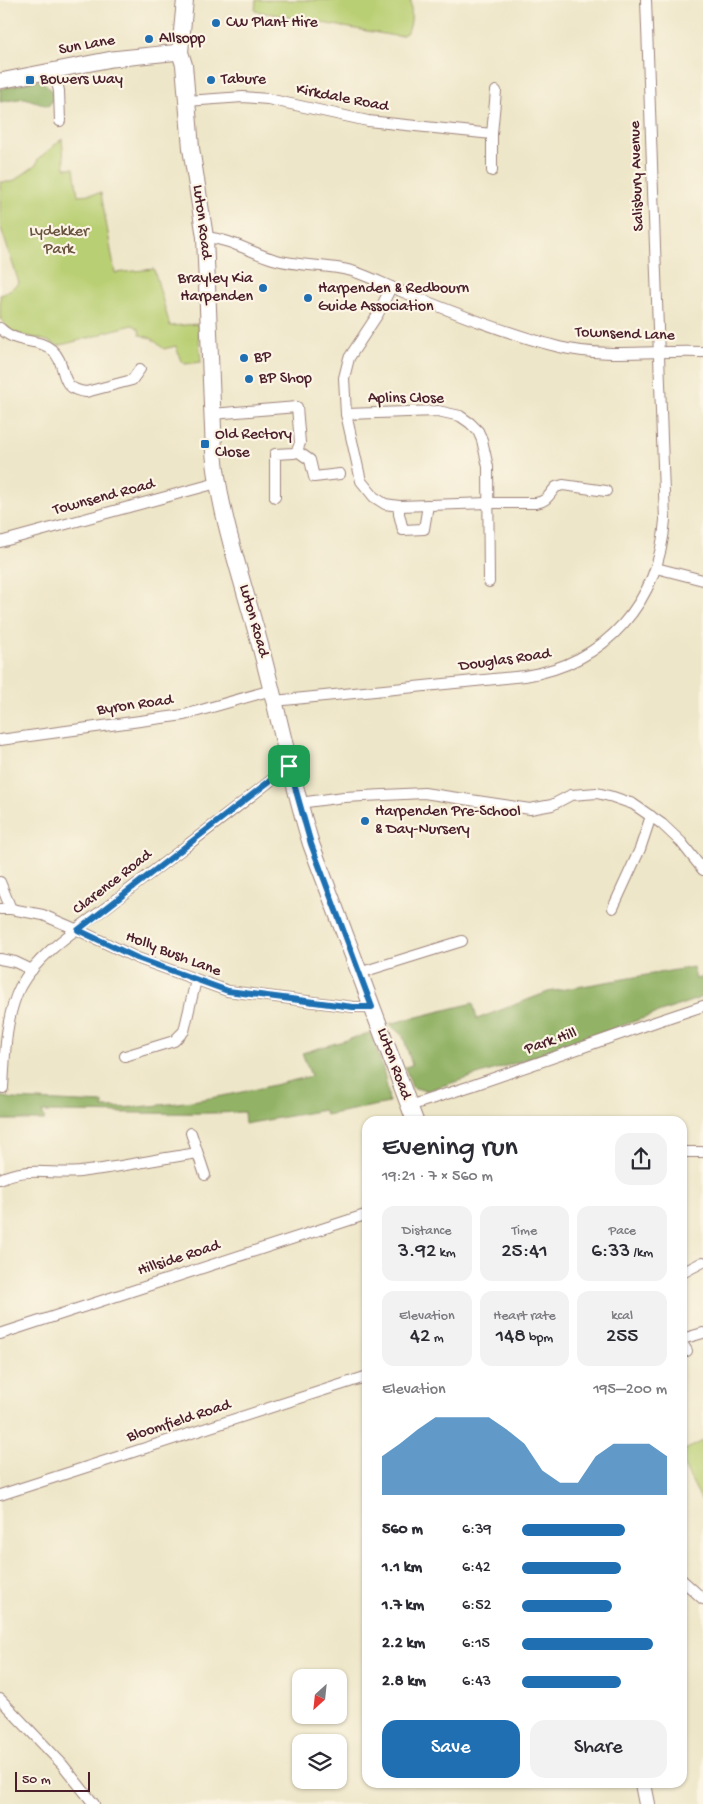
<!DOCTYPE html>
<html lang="en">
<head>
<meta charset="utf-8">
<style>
	:root { --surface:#fff; --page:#f2f2f3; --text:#2b2b33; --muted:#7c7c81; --accent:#1f6fb2 }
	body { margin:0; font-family:"Gochi Hand",sans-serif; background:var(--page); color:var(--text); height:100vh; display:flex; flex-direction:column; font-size:19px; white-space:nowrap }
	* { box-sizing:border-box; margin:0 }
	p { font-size:16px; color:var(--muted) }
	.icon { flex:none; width:28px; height:28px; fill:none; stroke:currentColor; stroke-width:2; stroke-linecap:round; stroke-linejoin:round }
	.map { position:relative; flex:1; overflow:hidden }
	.side { position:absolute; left:362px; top:1116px; width:325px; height:672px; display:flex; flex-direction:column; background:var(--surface); border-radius:15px; box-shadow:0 1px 4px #0004 }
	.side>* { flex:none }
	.needle { width:32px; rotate:207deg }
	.fabs { position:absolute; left:292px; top:1669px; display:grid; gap:10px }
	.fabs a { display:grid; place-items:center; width:55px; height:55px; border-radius:10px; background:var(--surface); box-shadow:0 1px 4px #0004; font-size:25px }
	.scale { position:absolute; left:15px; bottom:12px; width:75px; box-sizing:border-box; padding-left:5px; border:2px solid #4a1f2b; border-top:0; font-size:14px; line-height:18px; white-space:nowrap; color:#4a1f2b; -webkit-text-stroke:4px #fcf5e5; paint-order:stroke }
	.pin { position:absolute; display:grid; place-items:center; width:42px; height:42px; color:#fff; margin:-21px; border-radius:10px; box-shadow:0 2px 8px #0006 }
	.round { display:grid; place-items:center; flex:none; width:52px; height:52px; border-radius:15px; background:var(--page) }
	.headline { display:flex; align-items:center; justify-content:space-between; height:85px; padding:0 20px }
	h1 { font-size:28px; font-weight:600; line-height:38px }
	.stats { display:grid; grid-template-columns:repeat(3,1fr); gap:8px; height:85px; padding:5px 20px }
	.stats div { display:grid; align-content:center; border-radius:12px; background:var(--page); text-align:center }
	.stats b { font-size:21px; font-weight:600 }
	.stats small { font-size:14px; font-weight:400 }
	.stats p { font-size:14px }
	.chart { height:140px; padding:10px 20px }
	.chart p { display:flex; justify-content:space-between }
	.chart svg { width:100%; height:90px; margin-top:5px; fill:var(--accent); opacity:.7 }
	.cta { display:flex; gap:10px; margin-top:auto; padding:10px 20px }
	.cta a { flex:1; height:58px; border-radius:15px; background:var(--accent); color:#fff; font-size:20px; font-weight:600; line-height:58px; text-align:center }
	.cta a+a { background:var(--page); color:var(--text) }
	ul { padding:0 20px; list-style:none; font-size:16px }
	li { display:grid; grid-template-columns:80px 60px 1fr; align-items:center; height:38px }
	li i { height:12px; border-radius:6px; background:var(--accent) }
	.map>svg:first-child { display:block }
	.green { fill:#b9cf73; stroke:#82774f }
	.forest { fill:#92b265; stroke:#6e6848 }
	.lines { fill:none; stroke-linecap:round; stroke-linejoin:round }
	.street-casing { stroke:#9c827a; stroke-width:12 }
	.secondary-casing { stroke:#9c827a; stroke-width:17 }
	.primary-casing { stroke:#9c827a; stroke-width:18 }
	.street { stroke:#fff; stroke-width:10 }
	.secondary { stroke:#fff; stroke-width:15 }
	.primary { stroke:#fff; stroke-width:16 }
	.route-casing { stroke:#fff; stroke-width:10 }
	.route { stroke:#1f6fb2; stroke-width:6 }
	.poi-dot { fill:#1f6fb2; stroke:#fcf5e5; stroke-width:2 }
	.labels { text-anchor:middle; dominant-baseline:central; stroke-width:4.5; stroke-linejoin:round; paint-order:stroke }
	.poi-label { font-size:16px; fill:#4a1f2b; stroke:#fcf5e5; text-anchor:start }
	.street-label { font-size:16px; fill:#4a1f2b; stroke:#fcf5e5 }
	.park-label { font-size:16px; fill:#6b5441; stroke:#fcf5e5 }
</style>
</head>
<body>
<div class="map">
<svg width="703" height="1804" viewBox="0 0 703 1804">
	<rect width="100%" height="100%" fill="#fcf5e5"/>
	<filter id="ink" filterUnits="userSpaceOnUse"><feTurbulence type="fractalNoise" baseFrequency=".02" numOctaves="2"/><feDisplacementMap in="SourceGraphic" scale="10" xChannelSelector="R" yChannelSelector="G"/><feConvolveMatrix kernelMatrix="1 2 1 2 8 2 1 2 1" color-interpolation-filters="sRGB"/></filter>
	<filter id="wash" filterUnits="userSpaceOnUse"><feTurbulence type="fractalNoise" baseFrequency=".0096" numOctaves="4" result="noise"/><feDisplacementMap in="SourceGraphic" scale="20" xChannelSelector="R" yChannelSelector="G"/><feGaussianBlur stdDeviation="1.12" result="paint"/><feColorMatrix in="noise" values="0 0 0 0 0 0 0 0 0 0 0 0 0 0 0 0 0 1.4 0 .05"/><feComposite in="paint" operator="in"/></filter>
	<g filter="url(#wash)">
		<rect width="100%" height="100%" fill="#eee6c8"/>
		<g class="green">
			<path d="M256 0H411C411 16 415 37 395 36L255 11Z"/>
			<path d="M62 139 65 168H74L78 195 101 193 115 273 154 269 170 326 198 324 201 362 185 364 180 359 176 346 164 349 151 338 140 335 139 329 133 325 105 332 100 335 57 346C43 336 25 339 11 330 7 328 3 322 0 318V295L4 294 19 283 0 225V182H12L36 165 38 159Z"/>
			<path d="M703 1441V1503L683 1464V1451Z"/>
		</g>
		<g class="forest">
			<path d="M39 80C49 84 59 97 48 106L25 98 0 102V89Z"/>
			<path d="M693 967 696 979 703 977V997L528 1059 426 1091 412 1087 405 1067 412 1065 403 1036 389 1024 473 1003 477 1019 548 992Z"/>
			<path d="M370 1033C380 1056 387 1078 389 1103L326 1115 324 1110 245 1124 244 1112C177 1115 110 1112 42 1112L45 1120H0V1096L13 1099 103 1103V1108C174 1108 243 1093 311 1076L302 1053Z"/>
		</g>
	</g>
	<g filter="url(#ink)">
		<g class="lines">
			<g class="street-casing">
				<g id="street">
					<path d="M54 70 59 91 60 121"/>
					<path d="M187 101 243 97 268 99 368 121 492 134"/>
					<path d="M492 171V134L496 91"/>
					<path d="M205 237C230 239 250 252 273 259 299 267 326 264 352 271 371 277 390 287 408 294 457 314 508 334 559 347 606 358 656 350 703 352"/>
					<path d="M391 287 378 314 349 358 344 378 346 414 361 481 374 497 385 504 399 506 489 503H536C548 501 549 494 556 487L563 485 606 491"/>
					<path d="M0 328C18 346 38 337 52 350 69 365 56 389 86 392L132 380 140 369"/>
					<path d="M212 414 297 407 300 443 297 451 310 460 314 477 340 474"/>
					<path d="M346 414 438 411 460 416 470 423 478 431 482 440 488 467 489 582"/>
					<path d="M275 497V454L294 453 297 451"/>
					<path d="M399 506V514L403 530 424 529 428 505"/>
					<path d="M0 542 217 483"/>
					<path d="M656 568 703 580"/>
					<path d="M274 701 525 676C607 663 659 601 665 520L646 0"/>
					<path d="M0 740 184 715 272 690"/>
					<path d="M299 803 344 797 424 793 530 809 552 805 571 795 597 793 613 797 633 804 662 824 681 842 703 870"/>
					<path d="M0 882 11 909"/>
					<path d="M613 908 640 849 651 816"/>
					<path d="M0 909H11L43 915 78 930 137 958 228 991 353 1007H372"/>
					<path d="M0 959 15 962 32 970"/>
					<path d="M359 973 462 941"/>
					<path d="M125 1056 174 1041 184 1031 196 980"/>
					<path d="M3 1088C5 1054 5 1018 20 987 38 953 82 926 112 903 171 857 231 813 289 766"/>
					<path d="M409 1106 471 1086 658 1021 703 1006"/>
					<path d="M191 1133 205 1175"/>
					<path d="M682 1152H703"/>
					<path d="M0 1179C28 1166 51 1175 80 1172 119 1167 158 1159 197 1153"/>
					<path d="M682 1273 703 1262"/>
					<path d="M0 1334 368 1214"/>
					<path d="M682 1339 703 1333"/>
					<path d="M682 1343 687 1351"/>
					<path d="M0 1495 368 1376"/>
					<path d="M682 1580 703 1599"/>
					<path d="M0 1699 62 1764 94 1804"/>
				</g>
			</g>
			<g class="secondary-casing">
				<path id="secondary" d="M0 81 112 59 180 52"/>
			</g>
			<g class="primary-casing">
				<g id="primary">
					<path d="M185 0 180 52 184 65 191 148 205 237 214 452C220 518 243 581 260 645 278 711 291 779 311 844L415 1121"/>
					<path d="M643 1784 647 1804"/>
				</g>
			</g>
			<use href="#street" class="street"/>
			<use href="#secondary" class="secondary"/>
			<use href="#primary" class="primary"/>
		</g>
	</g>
	<g class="lines" filter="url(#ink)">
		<g class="route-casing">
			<path id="route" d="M289 766 311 844 372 1007H353L228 991 137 958 78 930Z"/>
		</g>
		<use href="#route" class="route"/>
	</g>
	<g class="poi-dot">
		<circle cx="216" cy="23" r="5"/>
		<circle cx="149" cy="39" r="5"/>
		<rect x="25" y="75" width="10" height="10" rx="2.5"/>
		<circle cx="211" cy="80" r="5"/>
		<circle cx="263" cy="288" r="5"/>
		<circle cx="308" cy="298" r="5"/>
		<circle cx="244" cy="358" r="5"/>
		<circle cx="249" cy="379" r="5"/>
		<rect x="200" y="439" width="10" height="10" rx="2.5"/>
		<circle cx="365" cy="821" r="5"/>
	</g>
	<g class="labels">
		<g class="poi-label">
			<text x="226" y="23">CW Plant Hire</text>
			<text x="159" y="39">Allsopp</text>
			<text x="40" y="80">Bowers Way</text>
			<text x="221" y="80">Tabure</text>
			<text x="253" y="279" text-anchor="end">Brayley Kia<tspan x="253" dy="18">Harpenden</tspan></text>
			<text x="318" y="289">Harpenden &amp; Redbourn<tspan x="318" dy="18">Guide Association</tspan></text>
			<text x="254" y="358">BP</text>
			<text x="259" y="379">BP Shop</text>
			<text x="215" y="435">Old Rectory<tspan x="215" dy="18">Close</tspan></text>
			<text x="375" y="812">Harpenden Pre-School<tspan x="375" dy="18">&amp; Day-Nursery</tspan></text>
		</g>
		<g class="street-label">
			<text transform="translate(87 46) rotate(-10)">Sun Lane</text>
			<text transform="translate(342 99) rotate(11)">Kirkdale Road</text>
			<text transform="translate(638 176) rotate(-92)">Salisbury Avenue</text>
			<text transform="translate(201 222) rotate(83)">Luton Road</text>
			<text transform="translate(625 335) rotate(2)">Townsend Lane</text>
			<text x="406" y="399">Aplins Close</text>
			<text transform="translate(104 498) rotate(-15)">Townsend Road</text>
			<text transform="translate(253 621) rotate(74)">Luton Road</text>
			<text transform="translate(505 661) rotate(-8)">Douglas Road</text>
			<text transform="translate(135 706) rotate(-8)">Byron Road</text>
			<text transform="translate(113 883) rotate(-38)">Clarence Road</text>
			<text transform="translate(173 955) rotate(21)">Holly Bush Lane</text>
			<text transform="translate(551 1042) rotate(-19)">Park Hill</text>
			<text transform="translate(393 1064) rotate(70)">Luton Road</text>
			<text transform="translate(179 1259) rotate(-18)">Hillside Road</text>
			<text transform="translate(179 1422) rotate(-18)">Bloomfield Road</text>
		</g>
		<g class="park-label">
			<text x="59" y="232">Lydekker<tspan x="59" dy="18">Park</tspan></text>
		</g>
	</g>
</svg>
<div class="fabs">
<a><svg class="needle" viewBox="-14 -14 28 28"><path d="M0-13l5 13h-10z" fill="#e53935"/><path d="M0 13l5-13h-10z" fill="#7c7c81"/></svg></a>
<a><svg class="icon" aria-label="layers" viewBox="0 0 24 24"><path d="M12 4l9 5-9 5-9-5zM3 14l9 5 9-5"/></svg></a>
</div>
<div class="scale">50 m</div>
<div class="pin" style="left:289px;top:766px;background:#1e9e55"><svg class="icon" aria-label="arrive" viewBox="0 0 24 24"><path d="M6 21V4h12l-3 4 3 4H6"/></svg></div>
<section class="side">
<div class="headline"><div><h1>Evening run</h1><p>19:21 · 7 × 560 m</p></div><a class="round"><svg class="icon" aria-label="share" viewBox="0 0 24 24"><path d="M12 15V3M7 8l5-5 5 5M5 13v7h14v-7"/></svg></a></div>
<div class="stats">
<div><p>Distance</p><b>3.92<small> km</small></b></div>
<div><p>Time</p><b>25:41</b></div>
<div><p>Pace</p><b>6:33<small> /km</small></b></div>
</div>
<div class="stats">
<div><p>Elevation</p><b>42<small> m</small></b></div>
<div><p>Heart rate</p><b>148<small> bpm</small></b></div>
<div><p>kcal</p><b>255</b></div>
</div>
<div class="chart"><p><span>Elevation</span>195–200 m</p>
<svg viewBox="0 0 160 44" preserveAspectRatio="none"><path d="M0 44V25L10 19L20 12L30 6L40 6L50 6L60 6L70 12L80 19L90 32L100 38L110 38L120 25L130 19L140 19L150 19L160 25V44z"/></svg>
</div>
<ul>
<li><b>560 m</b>6:39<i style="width:71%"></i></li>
<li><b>1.1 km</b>6:42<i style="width:68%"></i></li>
<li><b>1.7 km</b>6:52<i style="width:62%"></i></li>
<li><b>2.2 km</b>6:15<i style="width:90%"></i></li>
<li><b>2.8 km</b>6:43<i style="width:68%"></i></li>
</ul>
<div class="cta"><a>Save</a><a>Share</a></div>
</section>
</div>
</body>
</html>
